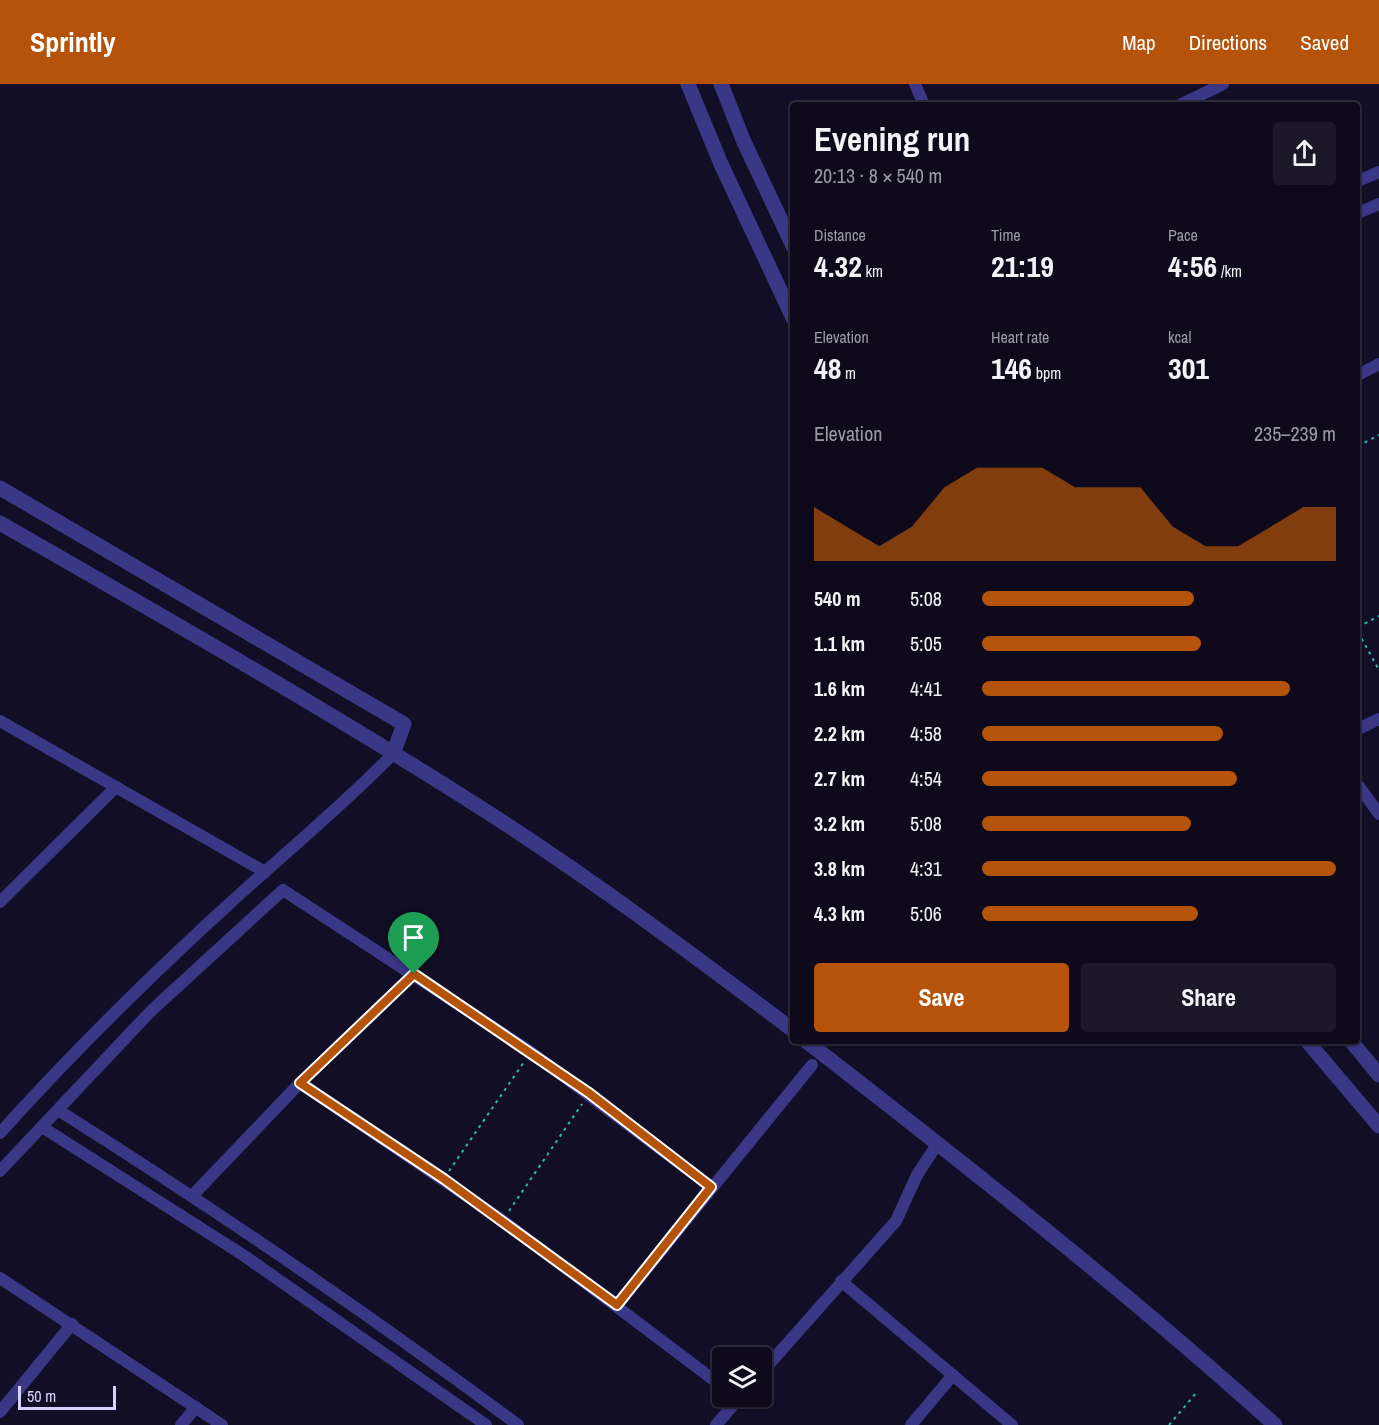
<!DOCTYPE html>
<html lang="en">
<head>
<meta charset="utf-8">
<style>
	:root { --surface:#0e0a1c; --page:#1c1829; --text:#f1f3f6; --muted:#9b9aa3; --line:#2e2b3b; --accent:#b45309 }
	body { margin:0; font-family:"Archivo Narrow",sans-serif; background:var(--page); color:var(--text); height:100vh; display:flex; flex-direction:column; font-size:22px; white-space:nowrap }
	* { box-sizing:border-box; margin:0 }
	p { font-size:20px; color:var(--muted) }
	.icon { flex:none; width:33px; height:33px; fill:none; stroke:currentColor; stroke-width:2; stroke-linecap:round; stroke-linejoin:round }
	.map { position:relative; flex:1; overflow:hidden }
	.drawer { position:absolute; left:790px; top:18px; width:570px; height:942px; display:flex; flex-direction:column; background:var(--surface); border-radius:6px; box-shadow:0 2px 4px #0004,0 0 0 2px var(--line) }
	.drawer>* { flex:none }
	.tools { position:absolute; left:712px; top:1263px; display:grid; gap:12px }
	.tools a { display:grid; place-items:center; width:60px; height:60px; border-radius:6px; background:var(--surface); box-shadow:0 2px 4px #0004,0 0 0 2px var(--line); font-size:30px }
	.scale { position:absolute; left:18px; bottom:15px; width:98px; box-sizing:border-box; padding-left:6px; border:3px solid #d7d2ff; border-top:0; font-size:16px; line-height:21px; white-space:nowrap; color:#d7d2ff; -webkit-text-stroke:4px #120e25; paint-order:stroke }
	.pin { position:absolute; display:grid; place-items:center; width:51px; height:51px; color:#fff; margin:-62px -26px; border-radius:50% 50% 50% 0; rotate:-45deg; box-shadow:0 0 6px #0007 }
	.pin .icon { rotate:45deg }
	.round { display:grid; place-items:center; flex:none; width:63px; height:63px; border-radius:6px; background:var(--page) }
	.summary { display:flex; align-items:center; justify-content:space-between; height:102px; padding:0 24px }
	h1 { font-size:33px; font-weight:700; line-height:45px }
	.metrics { display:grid; grid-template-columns:repeat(3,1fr); gap:9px; height:102px; padding:6px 24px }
	.metrics div { display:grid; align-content:center }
	.metrics b { font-size:30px; font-weight:700 }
	.metrics small { font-size:16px; font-weight:400 }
	.metrics p { font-size:16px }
	.chart { height:168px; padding:12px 24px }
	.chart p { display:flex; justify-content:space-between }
	.chart svg { width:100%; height:108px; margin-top:6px; fill:var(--accent); opacity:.7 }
	.button { display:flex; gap:12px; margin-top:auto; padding:12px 24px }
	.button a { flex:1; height:69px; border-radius:6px; background:var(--accent); color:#fff; font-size:24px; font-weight:700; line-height:69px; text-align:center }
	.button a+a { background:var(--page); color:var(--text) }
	ul { padding:0 24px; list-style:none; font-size:20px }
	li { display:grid; grid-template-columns:96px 72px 1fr; align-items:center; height:45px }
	li i { height:15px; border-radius:8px; background:var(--accent) }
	header { display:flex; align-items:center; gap:36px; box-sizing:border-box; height:84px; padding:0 30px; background:var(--accent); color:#fff }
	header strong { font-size:28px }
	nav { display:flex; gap:33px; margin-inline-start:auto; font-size:21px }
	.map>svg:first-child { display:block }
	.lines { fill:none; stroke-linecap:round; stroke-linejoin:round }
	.path { stroke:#2abab1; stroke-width:2; stroke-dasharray:3 4.5; stroke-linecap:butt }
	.minor { stroke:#3a3786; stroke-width:12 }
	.tertiary { stroke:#3a3786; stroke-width:15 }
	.route-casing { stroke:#fff; stroke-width:12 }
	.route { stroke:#b45309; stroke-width:8 }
</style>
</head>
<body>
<header>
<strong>Sprintly</strong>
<nav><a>Map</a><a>Directions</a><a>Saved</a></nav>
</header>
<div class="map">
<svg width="1379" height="1341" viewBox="0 0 1379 1341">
	<rect width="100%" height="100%" fill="#120e25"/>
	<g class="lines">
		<g class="path">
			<path d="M1358 362 1379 351"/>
			<path d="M1358 543 1379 532"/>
			<path d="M1358 548 1379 586"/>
			<path d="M449 1087 524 978"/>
			<path d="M509 1127 582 1020"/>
			<path d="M1169 1341 1197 1308"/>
		</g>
		<g class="minor">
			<path d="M915 0 924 21"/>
			<path d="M1180 21 1223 0"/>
			<path d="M1358 97 1379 88"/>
			<path d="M1358 129 1379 120"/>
			<path d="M1358 291 1379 280"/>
			<path d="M0 637 265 788"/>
			<path d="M1358 645 1379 635"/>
			<path d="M1358 701 1379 730"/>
			<path d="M0 818 116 703"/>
			<path d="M300 999 502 1136 723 1303"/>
			<path d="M58 1026C216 1126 369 1230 518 1341"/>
			<path d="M42 1043 243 1171 486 1341"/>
			<path d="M0 1049C72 969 149 893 229 820 284 770 341 723 393 670"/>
			<path d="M0 1087 151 927 283 806 531 968 711 1103"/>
			<path d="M193 1111 300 999 414 890"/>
			<path d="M0 1194 222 1341"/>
			<path d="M841 1197 1012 1341"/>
			<path d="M617 1221 812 981"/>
			<path d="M762 1288 896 1137 917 1091 938 1059"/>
			<path d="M0 1328 72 1240"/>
			<path d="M181 1341 196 1323"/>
			<path d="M716 1341 741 1312"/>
			<path d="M911 1341 953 1291"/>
		</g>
		<g class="tertiary">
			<path d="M688 0 721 80 794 236"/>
			<path d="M721 0 744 58 794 164"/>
			<path d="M0 404 404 640 393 670"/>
			<path d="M0 439C162 532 324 624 481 724 589 793 692 870 794 947"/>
			<path d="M806 957C966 1081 1125 1206 1275 1341"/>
			<path d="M1307 957 1379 1042"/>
			<path d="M1351 957 1379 991"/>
		</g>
	</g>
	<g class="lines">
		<g class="route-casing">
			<path id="route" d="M414 890 589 1009 711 1103 617 1221 444 1095 300 999Z"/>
		</g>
		<use href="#route" class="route"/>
	</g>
</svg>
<div class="tools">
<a><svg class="icon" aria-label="layers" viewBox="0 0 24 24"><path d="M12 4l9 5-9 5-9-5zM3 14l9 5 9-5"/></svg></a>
</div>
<div class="scale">50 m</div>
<div class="pin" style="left:414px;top:890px;background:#1e9e55"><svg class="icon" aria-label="arrive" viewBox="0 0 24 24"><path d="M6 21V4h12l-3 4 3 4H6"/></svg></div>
<section class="drawer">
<div class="summary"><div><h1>Evening run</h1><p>20:13 · 8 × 540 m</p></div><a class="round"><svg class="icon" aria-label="share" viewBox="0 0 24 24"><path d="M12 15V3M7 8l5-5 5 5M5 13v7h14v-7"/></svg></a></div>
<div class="metrics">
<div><p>Distance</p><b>4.32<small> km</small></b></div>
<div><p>Time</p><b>21:19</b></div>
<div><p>Pace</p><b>4:56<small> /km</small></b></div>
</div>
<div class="metrics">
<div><p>Elevation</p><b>48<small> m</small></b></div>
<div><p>Heart rate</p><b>146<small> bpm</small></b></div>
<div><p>kcal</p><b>301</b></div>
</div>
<div class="chart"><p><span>Elevation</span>235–239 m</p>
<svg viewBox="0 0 160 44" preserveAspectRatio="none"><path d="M0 44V22L10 30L20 38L30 30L40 14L50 6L60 6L70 6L80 14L90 14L100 14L110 30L120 38L130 38L140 30L150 22L160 22V44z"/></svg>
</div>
<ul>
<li><b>540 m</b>5:08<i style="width:60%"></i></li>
<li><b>1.1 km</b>5:05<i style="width:62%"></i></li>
<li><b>1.6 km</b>4:41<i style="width:87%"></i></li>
<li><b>2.2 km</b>4:58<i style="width:68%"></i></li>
<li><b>2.7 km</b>4:54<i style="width:72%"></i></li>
<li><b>3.2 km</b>5:08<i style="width:59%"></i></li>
<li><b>3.8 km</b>4:31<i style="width:100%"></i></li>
<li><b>4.3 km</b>5:06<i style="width:61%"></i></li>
</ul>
<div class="button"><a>Save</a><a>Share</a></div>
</section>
</div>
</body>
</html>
